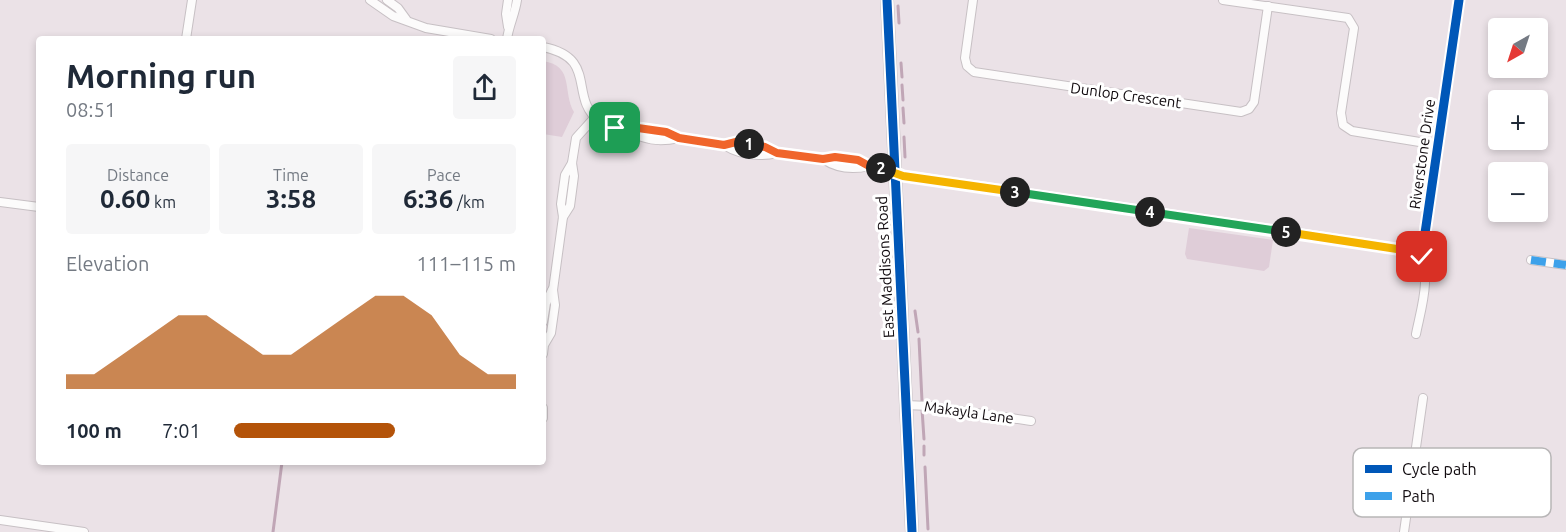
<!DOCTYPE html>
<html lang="en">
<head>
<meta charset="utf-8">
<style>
	:root { --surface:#fff; --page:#f6f6f7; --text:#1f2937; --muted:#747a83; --accent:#b45309 }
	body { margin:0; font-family:Ubuntu,sans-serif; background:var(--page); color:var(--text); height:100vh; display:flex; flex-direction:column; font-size:22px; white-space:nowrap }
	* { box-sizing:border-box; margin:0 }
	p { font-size:20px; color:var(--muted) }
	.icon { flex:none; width:33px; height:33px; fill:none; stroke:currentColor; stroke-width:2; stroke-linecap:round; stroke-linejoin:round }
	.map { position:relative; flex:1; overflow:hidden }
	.sheet { position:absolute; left:36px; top:36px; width:510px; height:429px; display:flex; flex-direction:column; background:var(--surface); border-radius:6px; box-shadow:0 3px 9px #0003 }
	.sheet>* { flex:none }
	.needle { width:39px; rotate:219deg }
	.controls { position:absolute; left:1488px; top:18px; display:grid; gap:12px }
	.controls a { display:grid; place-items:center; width:60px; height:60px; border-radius:6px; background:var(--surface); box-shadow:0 3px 9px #0003; font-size:30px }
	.pin { position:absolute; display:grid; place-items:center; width:51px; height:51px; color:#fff; margin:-26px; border-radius:12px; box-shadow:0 3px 9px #0006 }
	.km { position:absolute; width:30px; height:30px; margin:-15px; border-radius:50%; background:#222; color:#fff; font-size:16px; line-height:30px; text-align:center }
	.round { display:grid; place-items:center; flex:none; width:63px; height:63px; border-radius:6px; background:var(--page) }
	.head { display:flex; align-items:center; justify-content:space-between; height:102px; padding:0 30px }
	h1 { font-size:33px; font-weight:700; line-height:45px }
	.metrics { display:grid; grid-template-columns:repeat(3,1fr); gap:9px; height:102px; padding:6px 30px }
	.metrics div { display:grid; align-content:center; border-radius:6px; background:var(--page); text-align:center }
	.metrics b { font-size:26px; font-weight:700 }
	.metrics small { font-size:16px; font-weight:400 }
	.metrics p { font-size:16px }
	.chart { height:168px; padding:12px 30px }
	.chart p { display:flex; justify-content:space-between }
	.chart svg { width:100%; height:108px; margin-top:6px; fill:var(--accent); opacity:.7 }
	ul { padding:0 30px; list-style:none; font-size:20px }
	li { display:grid; grid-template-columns:96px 72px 1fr; align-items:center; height:45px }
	li i { height:15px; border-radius:8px; background:var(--accent) }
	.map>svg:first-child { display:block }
	.green { fill:#dfcdd8 }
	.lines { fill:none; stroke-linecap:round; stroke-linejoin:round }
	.stream { stroke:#c0a6b6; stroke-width:3 }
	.street-casing { stroke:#c7c0c4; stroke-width:10 }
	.secondary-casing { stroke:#c7c0c4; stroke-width:14 }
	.street { stroke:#fcfbfb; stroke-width:8 }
	.secondary { stroke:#fcfbfb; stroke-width:12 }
	.quiet { stroke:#3da1ea; stroke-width:8; stroke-dasharray:15 8; stroke-linecap:butt }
	.cycleway-casing { stroke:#fff; stroke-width:13 }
	.cycleway { stroke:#0057b8; stroke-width:9 }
	.split-1-casing { stroke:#fff; stroke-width:12 }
	.split-2-casing { stroke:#fff; stroke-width:12 }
	.split-3-casing { stroke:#fff; stroke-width:12 }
	.split-4-casing { stroke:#fff; stroke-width:12 }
	.split-5-casing { stroke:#fff; stroke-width:12 }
	.split-6-casing { stroke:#fff; stroke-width:12 }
	.split-1 { stroke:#f0652b; stroke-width:8 }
	.split-2 { stroke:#f0652b; stroke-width:8 }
	.split-3 { stroke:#f5b400; stroke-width:8 }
	.split-4 { stroke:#22a559; stroke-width:8 }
	.split-5 { stroke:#22a559; stroke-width:8 }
	.split-6 { stroke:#f5b400; stroke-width:8 }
	.labels { text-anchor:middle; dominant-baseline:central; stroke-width:6; stroke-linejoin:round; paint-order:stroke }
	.street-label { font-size:15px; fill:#110b0f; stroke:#fff }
	.key { fill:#fff; stroke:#b8b6b7; stroke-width:1.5 }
	.key-label { font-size:16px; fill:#110b0f }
</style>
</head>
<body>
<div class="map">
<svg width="1566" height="532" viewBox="0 0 1566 532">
	<rect width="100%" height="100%" fill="#ebe2e7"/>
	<g class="green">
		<path d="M543 61C575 66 562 92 574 112L562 137 543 134Z"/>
		<path d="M1189 228 1273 240 1269 267 1264 271 1187 259 1185 254Z"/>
	</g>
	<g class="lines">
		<g class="stream">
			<path d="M898 6 899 23"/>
			<path d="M901 63 902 77"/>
			<path d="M902 85 903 100"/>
			<path d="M903 108 904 123"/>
			<path d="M904 137 905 157"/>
			<path d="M915 311 918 332"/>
			<path d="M919 339 922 401"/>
			<path d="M922 409 924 439"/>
			<path d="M924 446V455"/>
			<path d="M925 467 928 529"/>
			<path d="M273 532 282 462"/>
		</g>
		<g class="street-casing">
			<g id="street">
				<path d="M370 0 393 16 426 28 491 39"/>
				<path d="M387 0 398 8 406 19"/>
				<path d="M508 0 506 14 508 27"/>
				<path d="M973 0 965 58 967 66 974 72 1241 112 1249 109 1254 102 1268 6"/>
				<path d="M1223 0 1348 18 1354 28 1341 113 1343 125 1352 131 1438 145"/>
				<path d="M186 39 192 0"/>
				<path d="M507 39C509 25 515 14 517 0"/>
				<path d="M543 47C599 58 568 97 599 121 608 128 616 127 625 131 646 139 656 143 679 138"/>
				<path d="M624 130 638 128 666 132 679 138 724 145 736 142 765 147 777 153 823 159 835 157 858 160 869 166 888 169 903 176 1410 251 1417 250 1424 240 1459 0"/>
				<path d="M724 145C740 155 759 157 777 153"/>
				<path d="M823 159C838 169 853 170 869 166"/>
				<path d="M0 202 39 207"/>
				<path d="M563 217 570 206 574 176 572 163 576 138 595 117"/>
				<path d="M1531 260 1566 265"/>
				<path d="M543 322 546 303 552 290"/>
				<path d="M1416 334C1421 308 1433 274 1417 250"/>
				<path d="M543 354 544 345 551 333 555 305 553 290 563 217 561 204 565 175 572 163"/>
				<path d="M906 405 929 406 1031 421"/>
				<path d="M543 408V418"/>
				<path d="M0 520 84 532"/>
				<path d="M1404 532 1423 398"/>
			</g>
		</g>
		<g class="secondary-casing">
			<path id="secondary" d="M887 0 912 532"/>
		</g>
		<use href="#street" class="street"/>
		<use href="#secondary" class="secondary"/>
		<path class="quiet" d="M1531 260 1566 265"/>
		<g class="cycleway-casing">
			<g id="cycleway">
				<path d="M887 0 912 532"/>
				<path d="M624 130 638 128 666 132 679 138 724 145 736 142 765 147 777 153 823 159 835 157 858 160 869 166 888 169 903 176 1410 251 1417 250 1424 240 1459 0"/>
			</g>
		</g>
		<use href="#cycleway" class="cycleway"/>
	</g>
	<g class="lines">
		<g class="split-1-casing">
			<path id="split-1" d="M615 128 624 130 638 128 666 132 679 138 724 145 736 142 749 144"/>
		</g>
		<g class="split-2-casing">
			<path id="split-2" d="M749 144 765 147 777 153 823 159 835 157 858 160 869 166 881 168"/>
		</g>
		<g class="split-3-casing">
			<path id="split-3" d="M881 168 903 176 1015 192"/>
		</g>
		<g class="split-4-casing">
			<path id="split-4" d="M1015 192 1150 212"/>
		</g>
		<g class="split-5-casing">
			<path id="split-5" d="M1150 212 1286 232"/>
		</g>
		<g class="split-6-casing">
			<path id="split-6" d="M1286 232 1410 251 1417 250 1422 257"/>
		</g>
		<use href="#split-1" class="split-1"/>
		<use href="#split-2" class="split-2"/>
		<use href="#split-3" class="split-3"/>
		<use href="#split-4" class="split-4"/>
		<use href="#split-5" class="split-5"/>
		<use href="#split-6" class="split-6"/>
	</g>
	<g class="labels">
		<g class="street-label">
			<text transform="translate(1126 95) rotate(8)">Dunlop Crescent</text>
			<text transform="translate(1422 154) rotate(-82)">Riverstone Drive</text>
			<text transform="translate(885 267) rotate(-93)">East Maddisons Road</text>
			<text transform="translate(969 412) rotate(8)">Makayla Lane</text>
		</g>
	</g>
	<rect x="1353" y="448" width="198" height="69" rx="9" class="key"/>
	<rect x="1365" y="465" width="27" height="8" fill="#0057b8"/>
	<rect x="1365" y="492" width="27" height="8" fill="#3da1ea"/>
	<g class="key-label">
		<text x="1402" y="475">Cycle path</text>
		<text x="1402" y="502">Path</text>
	</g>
</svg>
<div class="controls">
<a><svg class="needle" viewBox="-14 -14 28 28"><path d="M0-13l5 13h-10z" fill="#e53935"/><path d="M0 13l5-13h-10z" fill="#747a83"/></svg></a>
<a>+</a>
<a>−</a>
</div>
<div class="pin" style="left:615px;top:128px;background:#1e9e55"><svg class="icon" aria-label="arrive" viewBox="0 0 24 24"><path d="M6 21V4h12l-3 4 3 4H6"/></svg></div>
<div class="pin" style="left:1422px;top:257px;background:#d93025"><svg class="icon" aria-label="check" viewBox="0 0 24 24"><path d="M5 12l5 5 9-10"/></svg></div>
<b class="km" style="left:749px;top:144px">1</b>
<b class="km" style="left:881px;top:168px">2</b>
<b class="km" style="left:1015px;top:192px">3</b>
<b class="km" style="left:1150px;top:212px">4</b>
<b class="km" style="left:1286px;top:232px">5</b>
<section class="sheet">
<div class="head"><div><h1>Morning run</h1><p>08:51</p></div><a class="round"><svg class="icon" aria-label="share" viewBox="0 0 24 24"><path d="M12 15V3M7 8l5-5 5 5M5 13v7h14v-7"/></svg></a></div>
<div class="metrics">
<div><p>Distance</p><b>0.60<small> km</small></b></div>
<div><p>Time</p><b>3:58</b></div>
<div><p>Pace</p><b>6:36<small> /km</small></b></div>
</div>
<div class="chart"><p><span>Elevation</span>111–115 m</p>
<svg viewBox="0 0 160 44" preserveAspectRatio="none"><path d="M0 44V38L10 38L20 30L30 22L40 14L50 14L60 22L70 30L80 30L90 22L100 14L110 6L120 6L130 14L140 30L150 38L160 38V44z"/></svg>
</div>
<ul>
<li><b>100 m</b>7:01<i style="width:57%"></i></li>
</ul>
</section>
</div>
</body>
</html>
